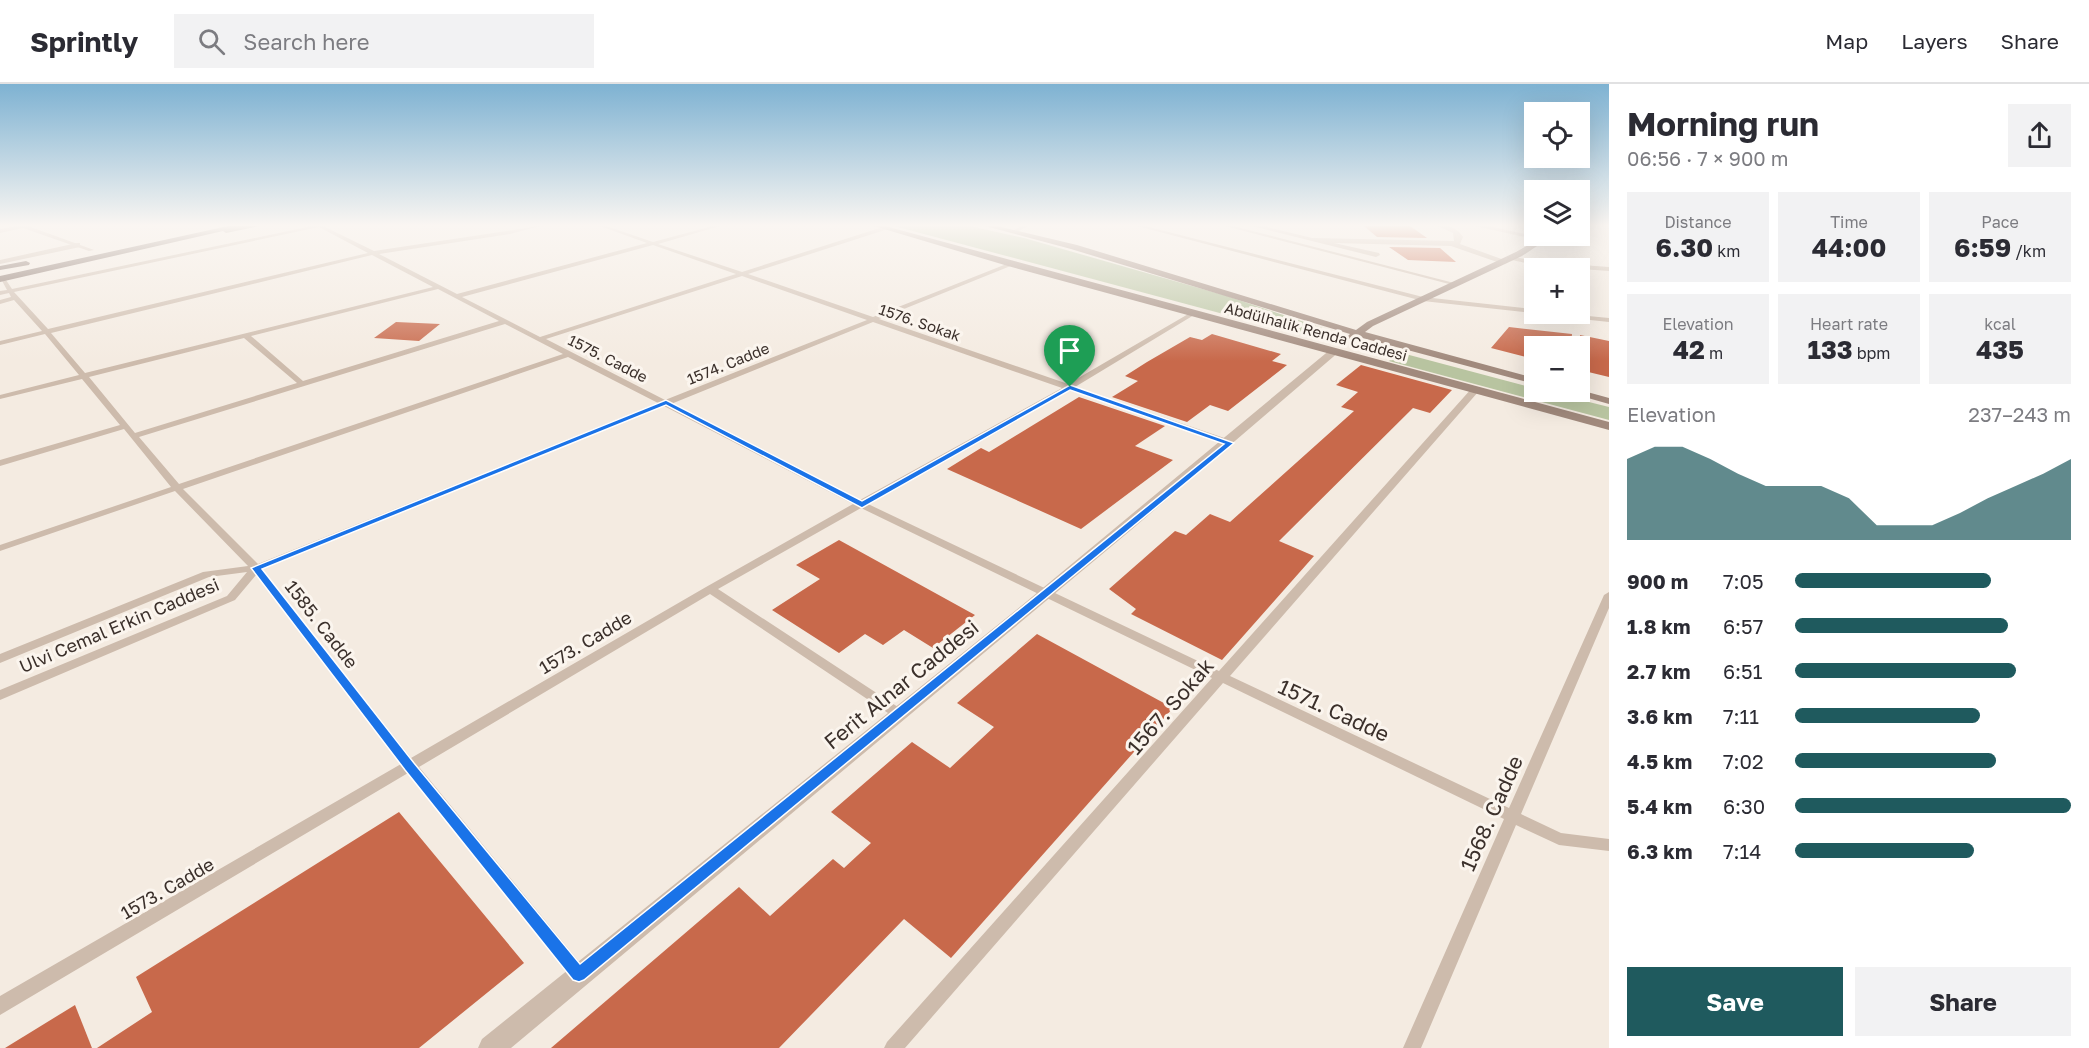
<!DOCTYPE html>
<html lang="en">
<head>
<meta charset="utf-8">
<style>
	:root { --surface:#fff; --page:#f2f2f3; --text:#2b2b33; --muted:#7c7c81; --line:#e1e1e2; --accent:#1f5a5e }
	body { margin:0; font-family:"Golos Text",sans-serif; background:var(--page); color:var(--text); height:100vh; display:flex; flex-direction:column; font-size:22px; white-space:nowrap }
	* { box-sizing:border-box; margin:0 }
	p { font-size:20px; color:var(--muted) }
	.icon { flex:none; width:33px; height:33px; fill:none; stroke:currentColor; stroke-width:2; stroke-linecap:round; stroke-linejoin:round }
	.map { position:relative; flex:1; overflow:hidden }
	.sheet { display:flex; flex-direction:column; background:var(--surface); width:480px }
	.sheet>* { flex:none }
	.fabs { position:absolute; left:1524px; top:18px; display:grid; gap:12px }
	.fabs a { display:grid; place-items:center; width:66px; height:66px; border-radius:0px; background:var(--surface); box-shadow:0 6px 24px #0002; font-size:30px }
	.pin { position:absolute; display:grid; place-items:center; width:51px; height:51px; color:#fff; margin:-62px -26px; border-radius:50% 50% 50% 0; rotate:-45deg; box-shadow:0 0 6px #0007 }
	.pin .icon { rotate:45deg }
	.round { display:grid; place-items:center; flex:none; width:63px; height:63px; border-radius:0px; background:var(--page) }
	.headline { display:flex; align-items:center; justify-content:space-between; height:102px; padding:0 18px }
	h1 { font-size:33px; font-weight:700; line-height:45px }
	.figures { display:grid; grid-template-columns:repeat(3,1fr); gap:9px; height:102px; padding:6px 18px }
	.figures div { display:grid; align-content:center; border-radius:0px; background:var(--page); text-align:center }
	.figures b { font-size:26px; font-weight:700 }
	.figures small { font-size:16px; font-weight:400 }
	.figures p { font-size:16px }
	.chart { height:168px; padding:12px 18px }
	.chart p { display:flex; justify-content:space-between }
	.chart svg { width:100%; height:108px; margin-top:6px; fill:var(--accent); opacity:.7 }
	.button { display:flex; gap:12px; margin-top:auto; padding:12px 18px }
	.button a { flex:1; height:69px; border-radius:0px; background:var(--accent); color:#fff; font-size:24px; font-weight:700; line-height:69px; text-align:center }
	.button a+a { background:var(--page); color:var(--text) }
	ul { padding:0 18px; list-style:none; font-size:20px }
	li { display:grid; grid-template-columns:96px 72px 1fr; align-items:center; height:45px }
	li i { height:15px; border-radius:8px; background:var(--accent) }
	header { display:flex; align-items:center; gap:36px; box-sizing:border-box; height:84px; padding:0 30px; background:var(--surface); border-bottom:2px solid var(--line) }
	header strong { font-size:28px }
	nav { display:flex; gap:33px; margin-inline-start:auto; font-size:21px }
	.search { width:420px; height:54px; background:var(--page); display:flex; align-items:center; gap:15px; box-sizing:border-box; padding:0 21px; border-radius:0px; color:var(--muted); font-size:22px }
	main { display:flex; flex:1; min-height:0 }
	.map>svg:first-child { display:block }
	.green { fill:#b8c4a0 }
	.building { fill:#c8694b }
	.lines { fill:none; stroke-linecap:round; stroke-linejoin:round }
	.service { fill:#cdbbac; fill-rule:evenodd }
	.minor { fill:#cdbbac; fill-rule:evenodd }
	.tertiary { fill:#cdbbac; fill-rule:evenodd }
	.secondary { fill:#a18a7d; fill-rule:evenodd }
	.primary { fill:#7d675c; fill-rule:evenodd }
	.route { fill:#1a73e8; stroke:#fff; stroke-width:1.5; fill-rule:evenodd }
	.labels { text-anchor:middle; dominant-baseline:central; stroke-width:6; stroke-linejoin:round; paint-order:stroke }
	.far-street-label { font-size:15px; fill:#3b302b; stroke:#fbf5ee }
	.street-label { font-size:18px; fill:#3b302b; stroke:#fbf5ee }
	.near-street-label { font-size:21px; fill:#3b302b; stroke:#fbf5ee }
</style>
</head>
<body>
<header>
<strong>Sprintly</strong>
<div class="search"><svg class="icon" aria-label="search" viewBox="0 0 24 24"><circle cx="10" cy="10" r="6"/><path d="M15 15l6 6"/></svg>Search here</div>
<nav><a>Map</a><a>Layers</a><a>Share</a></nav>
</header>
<main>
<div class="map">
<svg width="1609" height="964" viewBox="0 0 1609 964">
	<rect width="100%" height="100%" fill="#f4ebe1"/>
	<g class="green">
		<path d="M894 142H970L1024 154 1227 212 1334 248 1337 252 1321 256Z"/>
		<path d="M1398 268 1534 304V308H1549L1609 323V336L1389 277Z"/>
	</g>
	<g class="building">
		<path d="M1364 142H1410L1427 154 1377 153Z"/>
		<path d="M1389 163 1440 164 1456 178 1408 176Z"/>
		<path d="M396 238 440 240 419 257 374 254Z"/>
		<path d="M1509 243 1572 250 1571 262H1534V275L1491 264Z"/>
		<path d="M1212 250 1281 270 1272 277 1287 281 1228 327 1210 321 1187 338 1112 313 1138 297 1125 292 1147 278 1190 253 1202 256Z"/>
		<path d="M1580 251 1609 257V293L1580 286Z"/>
		<path d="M1361 281 1452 306 1430 329 1413 324 1279 457 1314 472 1222 576 1131 530 1136 525 1109 505 1175 447 1186 451 1210 430 1230 438 1354 327 1341 323 1358 308 1336 301Z"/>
		<path d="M1079 313 1165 342 1135 362 1173 376 1081 445 947 385 981 364 989 368Z"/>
		<path d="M839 456 975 531 933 564 904 546 883 561 865 550 839 569 772 526 820 495 796 481Z"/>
		<path d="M1037 550 1173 624 951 874 904 835 779 964H551L739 803 770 832 833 775 844 784 871 759 831 728 912 658 950 684 994 643 957 619Z"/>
		<path d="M399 728 524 879 419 964H97L152 928 136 893Z"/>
		<path d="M75 921 92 964H5Z"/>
	</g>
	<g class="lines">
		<g class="service">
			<path d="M19 142H28L94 166 89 167 23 144 0 149V145Z"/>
			<path d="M312 142H323L374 167 540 142 510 150 379 170 457 210 647 159 600 142H606L653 158 713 142H720L658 160 742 188 886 142 888 145 748 190 873 233 1009 179H1013V181L879 235 1068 300 1190 229H1194V231L1075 303 1233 357V361H1227L1069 306 868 420 1219 587 1472 304H1478V308L1230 592 1509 724 1604 511 1609 508V524L1521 730 1561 749 1609 755V767L1559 761 1516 741 1421 964H1403L1504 735 1223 599 905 964H884L887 958 1212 594 861 424 718 505 904 627 905 630 904 633 899 635 894 633 710 510 419 683 585 885 587 891 585 897 579 899 573 897 408 689 0 931V912L401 680 256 491 235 516 0 616V606L227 512 247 488 209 493 0 579V570L203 488 248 482 175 407 0 467V461L171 403 124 345 0 382V376L120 341 82 295 0 315V311L79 291 45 250 0 261V257L42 247 14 216 0 220V216L11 213 9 209 0 211V207L7 206 0 193H4L12 205ZM319 143 368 169 48 245 14 208ZM653 161 736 190 540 253 462 213ZM372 171 433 203 85 289 51 249ZM742 192 867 236 665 316 546 255ZM438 205 499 237 303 297 251 252ZM873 238 1062 304 860 416 671 320ZM505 240 563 270 179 400 139 353ZM244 254 297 299 135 349 89 293ZM568 273 658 319 258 480 183 405ZM664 322 853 420 706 503 411 674 262 485Z"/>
			<path d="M1022 142H1028L1015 149 1010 148Z"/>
			<path d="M1137 142H1145L1423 213 1534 225V229L1423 217Z"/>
			<path d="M1225 142H1233L1458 200 1453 201Z"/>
			<path d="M1509 172 1540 178 1609 183V187L1540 182 1507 175V173Z"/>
			<path d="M1550 230H1567L1609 234V238L1553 232Z"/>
		</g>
		<g class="minor">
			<path d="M1252 142H1263L1312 154 1454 157 1453 149 1438 142C1449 141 1457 144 1463 153L1460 160 1507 177 1500 179 1451 162 1334 159 1379 169 1380 171 1376 173Z"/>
			<path d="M1475 142H1488L1547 155 1543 157Z"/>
			<path d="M77 159H80V163L0 180V176Z"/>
		</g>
		<path class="tertiary" d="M1331 265 1340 267 1131 446 511 964H478L482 955 1015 527Z"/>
		<g class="secondary">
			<path d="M874 142H885L1609 338V346L1008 182Z"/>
			<path d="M985 142H997L1077 161 1356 246 1367 238 1516 168 1544 152H1552L1522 172 1373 242 1365 248 1534 294V300L1359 253 1349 255 1347 253 1350 250 1071 165Z"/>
			<path d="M1580 306 1609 314V320L1567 308Z"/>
		</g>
		<g class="primary">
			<path d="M228 142H259L226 149 223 147 0 198V192Z"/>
			<path d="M26 177 30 179 29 181 0 186V182Z"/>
		</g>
	</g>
	<linearGradient id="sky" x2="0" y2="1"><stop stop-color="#7eb2d2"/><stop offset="0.51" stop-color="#faf6f2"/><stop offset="1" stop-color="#faf6f2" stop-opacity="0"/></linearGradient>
	<rect width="1609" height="277" fill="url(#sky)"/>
	<path class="route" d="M1070 301 1234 359 584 896 579 898 573 896 405 686 251 484 666 316 862 417ZM1070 306 1224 360 580 880 414 679 262 485 666 321 862 424Z"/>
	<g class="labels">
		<g class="far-street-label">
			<text transform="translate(920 238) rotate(19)">1576. Sokak</text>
			<text transform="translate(1316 247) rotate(15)">Abdülhalik Renda Caddesi</text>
			<text transform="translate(608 274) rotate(27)">1575. Cadde</text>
			<text transform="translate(728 279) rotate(-22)">1574. Cadde</text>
		</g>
		<g class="street-label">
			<text transform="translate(322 540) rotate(52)">1585. Cadde</text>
			<text transform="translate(119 541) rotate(-23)">Ulvi Cemal Erkin Caddesi</text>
			<text transform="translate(585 558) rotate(-31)">1573. Cadde</text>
			<text transform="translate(167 804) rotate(-30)">1573. Cadde</text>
		</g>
		<g class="near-street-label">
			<text transform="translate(901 600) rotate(-39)">Ferit Alnar Caddesi</text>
			<text transform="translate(1170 622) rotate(-49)">1567. Sokak</text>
			<text transform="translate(1334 626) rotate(25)">1571. Cadde</text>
			<text transform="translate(1491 729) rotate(-66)">1568. Cadde</text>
		</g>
	</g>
</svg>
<div class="fabs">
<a><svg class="icon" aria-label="locate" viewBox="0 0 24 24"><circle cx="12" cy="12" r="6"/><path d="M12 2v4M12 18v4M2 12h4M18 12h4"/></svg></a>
<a><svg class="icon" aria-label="layers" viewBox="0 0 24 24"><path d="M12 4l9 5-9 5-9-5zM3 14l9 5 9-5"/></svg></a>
<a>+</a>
<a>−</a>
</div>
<div class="pin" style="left:1070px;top:303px;background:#1e9e55"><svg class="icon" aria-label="arrive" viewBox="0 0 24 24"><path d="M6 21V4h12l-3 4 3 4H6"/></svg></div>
</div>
<section class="sheet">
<div class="headline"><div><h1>Morning run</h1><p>06:56 · 7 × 900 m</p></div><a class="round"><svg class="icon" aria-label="share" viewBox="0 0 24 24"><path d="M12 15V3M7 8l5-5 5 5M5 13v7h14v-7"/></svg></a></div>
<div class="figures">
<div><p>Distance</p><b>6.30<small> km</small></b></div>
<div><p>Time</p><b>44:00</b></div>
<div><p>Pace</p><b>6:59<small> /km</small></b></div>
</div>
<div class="figures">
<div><p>Elevation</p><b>42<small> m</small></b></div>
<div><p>Heart rate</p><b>133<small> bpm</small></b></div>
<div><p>kcal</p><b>435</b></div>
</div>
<div class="chart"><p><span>Elevation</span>237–243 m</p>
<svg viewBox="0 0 160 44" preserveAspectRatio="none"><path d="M0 44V11L10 6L20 6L30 11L40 17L50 22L60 22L70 22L80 27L90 38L100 38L110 38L120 33L130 27L140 22L150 17L160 11V44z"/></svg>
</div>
<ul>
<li><b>900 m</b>7:05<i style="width:71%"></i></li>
<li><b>1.8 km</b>6:57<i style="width:77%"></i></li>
<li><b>2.7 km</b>6:51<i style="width:80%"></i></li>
<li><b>3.6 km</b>7:11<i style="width:67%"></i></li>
<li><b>4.5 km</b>7:02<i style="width:73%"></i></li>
<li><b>5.4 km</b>6:30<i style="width:100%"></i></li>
<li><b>6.3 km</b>7:14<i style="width:65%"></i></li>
</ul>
<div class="button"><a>Save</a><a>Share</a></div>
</section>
</main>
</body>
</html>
